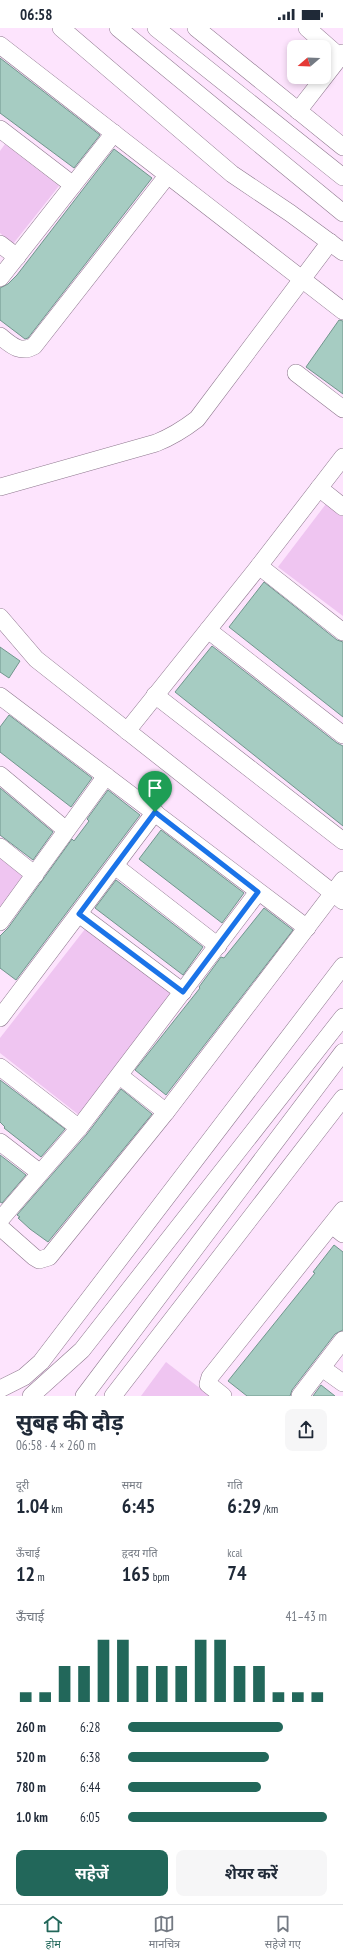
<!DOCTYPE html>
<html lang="hi">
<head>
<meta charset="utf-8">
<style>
	:root { --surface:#fff; --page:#f6f6f7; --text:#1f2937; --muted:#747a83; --line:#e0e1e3; --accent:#22675a }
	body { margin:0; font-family:"PT Sans Narrow","Noto Sans Devanagari",sans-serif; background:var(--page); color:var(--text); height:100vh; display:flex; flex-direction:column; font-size:15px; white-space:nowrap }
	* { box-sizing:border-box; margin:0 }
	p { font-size:13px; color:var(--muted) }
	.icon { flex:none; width:22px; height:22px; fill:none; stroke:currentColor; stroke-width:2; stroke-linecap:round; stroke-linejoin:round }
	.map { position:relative; height:1368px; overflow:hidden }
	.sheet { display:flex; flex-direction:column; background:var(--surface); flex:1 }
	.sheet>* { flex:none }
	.needle { width:26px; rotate:251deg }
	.tools { position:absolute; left:287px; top:12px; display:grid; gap:8px }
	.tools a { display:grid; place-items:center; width:44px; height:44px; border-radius:8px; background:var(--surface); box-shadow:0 2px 6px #0003; font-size:20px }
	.pin { position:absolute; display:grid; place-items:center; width:34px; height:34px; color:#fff; margin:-41px -17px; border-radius:50% 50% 50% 0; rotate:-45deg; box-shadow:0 0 4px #0007 }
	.pin .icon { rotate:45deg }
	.round { display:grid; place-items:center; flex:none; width:42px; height:42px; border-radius:8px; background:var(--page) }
	.head { display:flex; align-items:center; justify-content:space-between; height:68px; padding:0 16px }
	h1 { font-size:22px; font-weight:700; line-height:30px }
	.figures { display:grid; grid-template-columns:repeat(3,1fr); gap:6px; height:68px; padding:4px 16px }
	.figures div { display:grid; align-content:center }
	.figures b { font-size:20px; font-weight:700 }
	.figures small { font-size:11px; font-weight:400 }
	.figures p { font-size:11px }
	.chart { height:112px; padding:8px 16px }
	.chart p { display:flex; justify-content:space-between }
	.chart svg { width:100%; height:72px; margin-top:4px; stroke:var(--accent); stroke-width:6 }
	.primary-button { display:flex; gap:8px; margin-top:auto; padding:8px 16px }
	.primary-button a { flex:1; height:46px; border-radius:8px; background:var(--accent); color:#fff; font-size:16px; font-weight:700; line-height:46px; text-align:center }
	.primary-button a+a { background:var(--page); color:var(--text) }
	ul { padding:0 16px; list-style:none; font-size:13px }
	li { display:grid; grid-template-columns:64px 48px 1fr; align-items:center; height:30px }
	li i { height:10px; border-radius:5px; background:var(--accent) }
	.status { display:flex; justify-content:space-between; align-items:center; height:28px; padding:0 20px; background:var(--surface); direction:ltr }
	.status svg { height:11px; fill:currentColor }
	.menu { display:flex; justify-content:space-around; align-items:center; height:56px; border-top:1px solid var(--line); background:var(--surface); font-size:11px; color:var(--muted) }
	.menu a { display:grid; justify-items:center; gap:2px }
	.menu .active { color:var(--accent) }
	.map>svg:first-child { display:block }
	.green { fill:#efc5f1 }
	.building { fill:#a6ccc2; stroke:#71968d }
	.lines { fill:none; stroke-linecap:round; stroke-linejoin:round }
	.minor-casing { stroke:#8e788e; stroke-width:18 }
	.minor { stroke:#fff; stroke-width:17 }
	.route-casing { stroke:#fff; stroke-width:8 }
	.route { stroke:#1a73e8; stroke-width:5 }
</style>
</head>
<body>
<div class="status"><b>06:58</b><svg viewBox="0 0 49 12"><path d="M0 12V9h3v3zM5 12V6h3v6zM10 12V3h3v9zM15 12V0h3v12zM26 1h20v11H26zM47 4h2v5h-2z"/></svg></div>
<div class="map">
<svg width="343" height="1368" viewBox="0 0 343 1368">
	<rect width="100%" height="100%" fill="#fde4fd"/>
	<g class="green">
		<path d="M5 116 59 158 13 216 0 205V123Z"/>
		<path d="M329 472 343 483V588L278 539Z"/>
		<path d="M0 823 30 847 0 885Z"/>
		<path d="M89 896 175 963 79 1087 0 1025V1010Z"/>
		<path d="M166 1334 210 1368H141Z"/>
	</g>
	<g class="building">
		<path d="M0 30 100 107 74 140 0 85Z"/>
		<path d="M114 121 152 150 28 310 25 311 0 292V260L8 256 17 247Z"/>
		<path d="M339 292 343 293V366L306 339Z"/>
		<path d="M264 554 337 612 343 614V689L229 599Z"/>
		<path d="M212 618 337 715 343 718V798L175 664Z"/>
		<path d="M0 619 20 633 9 650 0 644Z"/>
		<path d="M9 687 92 750 71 779 0 724V699Z"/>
		<path d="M0 760 53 804 33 832 0 807Z"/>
		<path d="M108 762 140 787 16 952 0 940V908L8 900 72 811 74 813 89 793 87 791Z"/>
		<path d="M161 802 244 865 222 895 139 831Z"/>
		<path d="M116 852 203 919 183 947 95 880Z"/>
		<path d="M264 880 293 902 166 1067 135 1042 200 960 199 959 221 929 224 930Z"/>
		<path d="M0 1052 65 1101 41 1129 4 1100 5 1099 0 1094Z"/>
		<path d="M121 1061 152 1086 48 1214 30 1201 18 1190 20 1189 17 1187 87 1106Z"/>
		<path d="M0 1127 26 1147 2 1175 0 1174Z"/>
		<path d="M334 1217 343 1224V1302L335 1306 292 1362 290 1368H247L228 1353 315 1245 313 1244Z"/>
		<path d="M321 1357 335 1368H313Z"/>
	</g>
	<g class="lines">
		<g class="minor-casing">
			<g id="minor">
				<path d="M61 0 232 146 290 185 343 224"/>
				<path d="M118 0 343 185"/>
				<path d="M156 0 343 149"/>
				<path d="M196 0 343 119"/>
				<path d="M307 0 340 29"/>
				<path d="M0 17 343 283"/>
				<path d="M298 83 343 25"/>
				<path d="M0 101 73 157"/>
				<path d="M0 216 17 229"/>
				<path d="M0 250 114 105"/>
				<path d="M0 308C11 317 20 326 34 318L167 148"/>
				<path d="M296 345 343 381"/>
				<path d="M0 459 156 415C171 409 184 401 197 391L330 214"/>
				<path d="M319 460 343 479"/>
				<path d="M259 538 343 604"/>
				<path d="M0 589 36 631 343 873"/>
				<path d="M208 602 343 707"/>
				<path d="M155 667 343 813"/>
				<path d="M0 668 307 900"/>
				<path d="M127 703 259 538 343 429"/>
				<path d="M0 747 66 802"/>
				<path d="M0 819 35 847"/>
				<path d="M115 838 218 918"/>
				<path d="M79 886 183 964"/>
				<path d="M0 894 106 748"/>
				<path d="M0 990 155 784"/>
				<path d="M0 1039 79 1100"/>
				<path d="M120 1048 166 1084"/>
				<path d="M0 1114 39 1144"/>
				<path d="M0 1192 79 1100 258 864"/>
				<path d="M332 1197 343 1206"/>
				<path d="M0 1199 34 1229 39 1232 49 1229 166 1084 343 852"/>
				<path d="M322 1340 343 1355"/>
				<path d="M0 1361 24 1349 41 1334 343 938"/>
				<path d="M31 1368 82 1322 343 989"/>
				<path d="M84 1368 343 1024"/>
				<path d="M113 1368 343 1070"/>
				<path d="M223 1368 208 1356 210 1349 343 1182"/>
				<path d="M300 1368 343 1312"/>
			</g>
		</g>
		<use href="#minor" class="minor"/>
	</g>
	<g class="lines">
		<g class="route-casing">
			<path id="route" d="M155 784 258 864 183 964 79 886Z"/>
		</g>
		<use href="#route" class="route"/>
	</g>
</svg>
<div class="tools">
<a><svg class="needle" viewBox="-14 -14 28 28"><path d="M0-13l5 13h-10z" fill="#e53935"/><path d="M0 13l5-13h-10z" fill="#747a83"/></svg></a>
</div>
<div class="pin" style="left:155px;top:784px;background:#1e9e55"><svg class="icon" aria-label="arrive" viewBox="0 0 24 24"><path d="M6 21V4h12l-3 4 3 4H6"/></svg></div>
</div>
<section class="sheet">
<div class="head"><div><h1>सुबह की दौड़</h1><p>06:58 · 4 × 260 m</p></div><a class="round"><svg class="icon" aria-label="share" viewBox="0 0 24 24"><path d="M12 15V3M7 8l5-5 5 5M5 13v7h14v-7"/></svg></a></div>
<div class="figures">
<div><p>दूरी</p><b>1.04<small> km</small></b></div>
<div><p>समय</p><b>6:45</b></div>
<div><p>गति</p><b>6:29<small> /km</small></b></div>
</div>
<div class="figures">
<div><p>ऊँचाई</p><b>12<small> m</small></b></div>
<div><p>हृदय गति</p><b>165<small> bpm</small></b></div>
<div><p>kcal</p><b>74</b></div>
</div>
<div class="chart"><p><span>ऊँचाई</span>41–43 m</p>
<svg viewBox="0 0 160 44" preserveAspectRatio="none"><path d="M5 44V38M15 44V38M25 44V22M35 44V22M45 44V6M55 44V6M65 44V22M75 44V22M85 44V22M95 44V6M105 44V6M115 44V22M125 44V22M135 44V38M145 44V38M155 44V38"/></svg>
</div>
<ul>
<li><b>260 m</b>6:28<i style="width:78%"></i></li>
<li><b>520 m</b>6:38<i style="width:71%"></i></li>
<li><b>780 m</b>6:44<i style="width:67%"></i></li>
<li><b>1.0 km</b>6:05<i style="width:100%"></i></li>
</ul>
<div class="primary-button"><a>सहेजें</a><a>शेयर करें</a></div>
</section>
<nav class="menu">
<a class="active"><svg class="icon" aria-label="home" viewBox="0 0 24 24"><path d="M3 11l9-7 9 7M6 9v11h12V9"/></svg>होम</a>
<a><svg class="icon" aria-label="map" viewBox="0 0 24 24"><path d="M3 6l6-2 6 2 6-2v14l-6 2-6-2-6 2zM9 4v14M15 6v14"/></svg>मानचित्र</a>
<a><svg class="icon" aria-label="saved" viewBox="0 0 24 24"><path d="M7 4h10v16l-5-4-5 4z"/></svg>सहेजे गए</a>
</nav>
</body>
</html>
